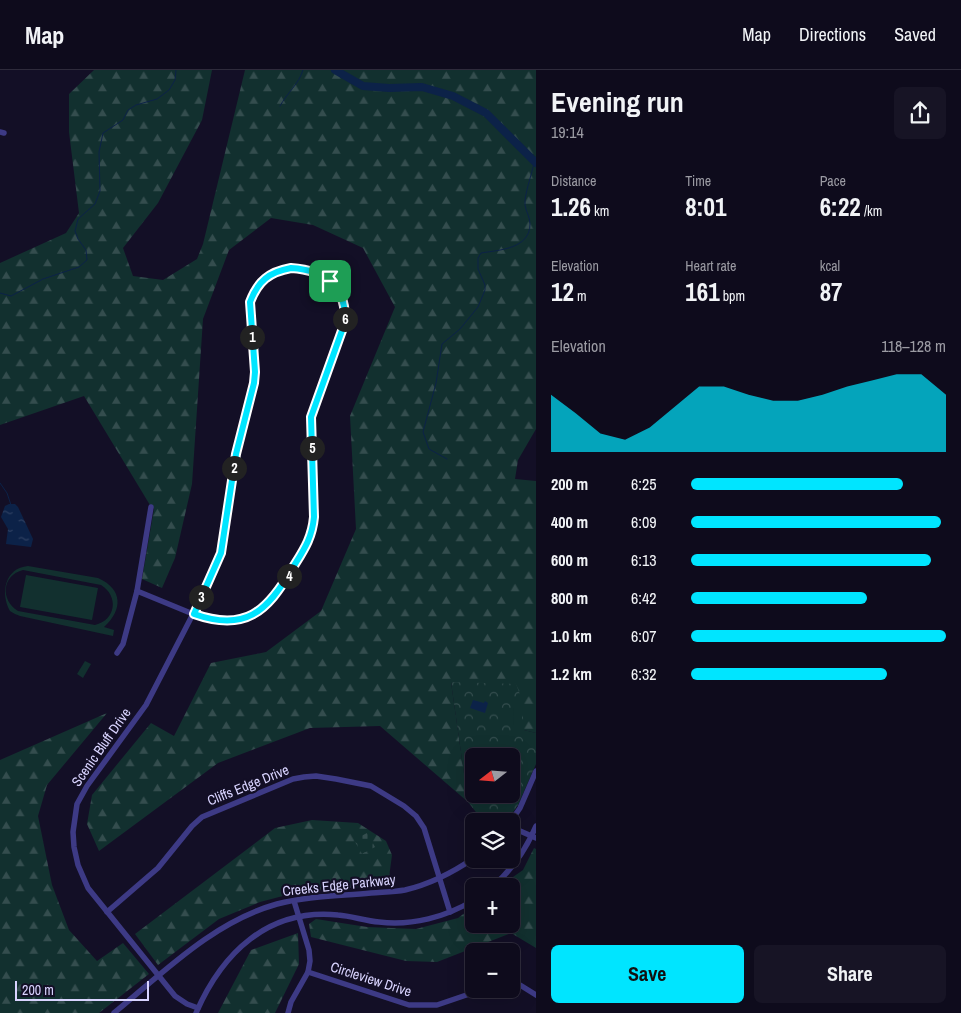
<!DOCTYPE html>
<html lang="en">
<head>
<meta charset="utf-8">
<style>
	:root { --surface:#0e0b1c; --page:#171425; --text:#f1f3f6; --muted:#9b9ba3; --line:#2e2b3b; --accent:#00e5ff }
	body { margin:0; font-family:"Archivo Narrow",sans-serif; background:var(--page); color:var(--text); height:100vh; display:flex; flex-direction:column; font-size:19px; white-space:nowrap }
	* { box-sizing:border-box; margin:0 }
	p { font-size:16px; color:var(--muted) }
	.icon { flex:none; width:28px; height:28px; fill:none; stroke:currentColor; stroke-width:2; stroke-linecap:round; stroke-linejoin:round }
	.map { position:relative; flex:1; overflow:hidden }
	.panel { display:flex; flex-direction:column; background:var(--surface); width:425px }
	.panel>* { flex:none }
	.needle { width:32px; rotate:253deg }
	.controls { position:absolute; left:465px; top:678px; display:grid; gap:10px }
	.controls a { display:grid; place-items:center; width:55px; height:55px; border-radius:8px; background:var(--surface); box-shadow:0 5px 20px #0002,0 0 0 1px var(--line); font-size:25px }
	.scale { position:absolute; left:15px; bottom:12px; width:134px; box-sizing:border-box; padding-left:5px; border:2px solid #d9d4ff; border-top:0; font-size:14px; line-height:18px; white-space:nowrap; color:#d9d4ff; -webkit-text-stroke:4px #130f26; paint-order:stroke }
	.pin { position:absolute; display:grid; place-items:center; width:42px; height:42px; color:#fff; margin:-21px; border-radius:10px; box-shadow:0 2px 8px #0006 }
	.km { position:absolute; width:25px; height:25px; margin:-12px; border-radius:50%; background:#222; color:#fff; font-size:14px; line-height:25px; text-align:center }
	.round { display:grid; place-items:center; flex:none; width:52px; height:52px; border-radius:8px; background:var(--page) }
	.overview { display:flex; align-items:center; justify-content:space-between; height:85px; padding:0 15px }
	h1 { font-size:28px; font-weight:700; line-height:38px }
	.figures { display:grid; grid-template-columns:repeat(3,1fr); gap:8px; height:85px; padding:5px 15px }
	.figures div { display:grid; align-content:center }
	.figures b { font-size:25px; font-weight:700 }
	.figures small { font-size:14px; font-weight:400 }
	.figures p { font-size:14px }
	.chart { height:140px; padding:10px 15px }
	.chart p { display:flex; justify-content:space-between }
	.chart svg { width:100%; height:90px; margin-top:5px; fill:var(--accent); opacity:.7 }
	.cta { display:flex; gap:10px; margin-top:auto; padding:10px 15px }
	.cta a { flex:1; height:58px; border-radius:8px; background:var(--accent); color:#111; font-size:20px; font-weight:700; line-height:58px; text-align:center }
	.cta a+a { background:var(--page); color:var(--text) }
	ul { padding:0 15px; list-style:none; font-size:16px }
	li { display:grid; grid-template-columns:80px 60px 1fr; align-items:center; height:38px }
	li i { height:12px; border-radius:6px; background:var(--accent) }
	header { display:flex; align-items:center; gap:30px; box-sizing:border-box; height:70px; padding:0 25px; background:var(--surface); border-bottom:1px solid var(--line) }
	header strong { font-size:24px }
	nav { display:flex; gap:28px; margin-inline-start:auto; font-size:18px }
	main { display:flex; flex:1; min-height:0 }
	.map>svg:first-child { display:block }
	.forest { fill:url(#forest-firs) }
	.cemetery { fill:url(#cemetery-stones) }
	.park { fill:url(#park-crowns); fill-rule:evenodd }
	.garden { fill:#12302f; fill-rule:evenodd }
	.water { fill:url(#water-ripples) }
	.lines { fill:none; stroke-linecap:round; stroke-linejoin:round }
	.stream { stroke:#0c2248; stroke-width:1 }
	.river { stroke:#0c2248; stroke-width:8 }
	.minor { stroke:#3d3a85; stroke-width:5.5 }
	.route-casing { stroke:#fff; stroke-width:10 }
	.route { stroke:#00e5ff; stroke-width:6 }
	.labels { text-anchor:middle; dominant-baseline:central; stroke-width:4.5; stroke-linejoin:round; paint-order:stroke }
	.street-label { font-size:14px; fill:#d9d4ff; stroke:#130f26 }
</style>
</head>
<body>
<header>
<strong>Map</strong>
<nav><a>Map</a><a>Directions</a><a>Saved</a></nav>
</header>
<main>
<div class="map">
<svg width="536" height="943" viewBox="0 0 536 943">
	<defs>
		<pattern id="forest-firs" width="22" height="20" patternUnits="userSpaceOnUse" patternTransform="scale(1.25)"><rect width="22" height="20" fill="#12302f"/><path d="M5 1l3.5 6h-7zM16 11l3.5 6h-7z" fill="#344d4e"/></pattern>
		<pattern id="cemetery-stones" width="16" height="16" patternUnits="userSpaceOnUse" patternTransform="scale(1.25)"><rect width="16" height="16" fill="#12302f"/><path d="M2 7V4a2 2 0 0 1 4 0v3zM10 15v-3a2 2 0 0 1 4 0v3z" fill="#344d4e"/></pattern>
		<pattern id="park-crowns" width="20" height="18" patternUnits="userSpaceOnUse" patternTransform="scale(1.25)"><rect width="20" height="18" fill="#12302f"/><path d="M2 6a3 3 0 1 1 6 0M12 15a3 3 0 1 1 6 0" fill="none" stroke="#344d4e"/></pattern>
		<pattern id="water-ripples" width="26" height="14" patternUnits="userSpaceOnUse" patternTransform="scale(1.25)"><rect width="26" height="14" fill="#0c2248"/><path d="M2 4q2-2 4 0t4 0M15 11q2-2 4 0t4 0" fill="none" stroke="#2f4163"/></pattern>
	</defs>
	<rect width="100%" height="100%" fill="#130f26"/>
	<g class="forest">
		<path d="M94 0H212L202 50 158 133 123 178 133 206 163 210 197 189 203 174 245 0H536V359L518 390 515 409 536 411V663L524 660V635L451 612 468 732 380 656 310 658 218 693 99 781 87 754 92 725 151 653 174 666 211 593 266 582 321 541 356 459 350 346 395 237 363 178 313 155 271 148 229 180 203 249 192 414 175 488 162 518 142 509 154 439 150 435 84 326 0 355V193L66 163 79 143 69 62V24Z"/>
		<path d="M107 643 47 715 38 746 52 815 69 860 97 891 123 873 149 904 99 943H0V690Z"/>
		<path d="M312 750 358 753 386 771 392 785 388 815 298 822 260 832 219 849 158 895 135 864 275 758Z"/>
		<path d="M534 778 536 779V878L511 863 437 892 406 891 311 867 309 854 316 849 367 857 416 859 458 848 474 836V854H511V816H500L523 800Z"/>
		<path d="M298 863 299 894 275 943H218L251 880Z"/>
	</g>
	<path class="cemetery" d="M367 763 375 777 362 784 354 770Z"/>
	<path class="park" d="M451 612 516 614 524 635V660L536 663V694L518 735 507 751H483L468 732ZM474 686H511V724H474Z"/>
	<g class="garden">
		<path d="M28 496 98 508C123 519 123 540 104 557L114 560 113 566 20 546C17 545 13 543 10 541 0 523 5 498 28 496ZM23 500 101 515C119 526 116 550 95 555L18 541C0 530 2 505 23 500Z"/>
		<path d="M26 505 98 518 92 550 20 537Z"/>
		<path d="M85 591 91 594 83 608 77 604Z"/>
		<path d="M514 638H522V655H513Z"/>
	</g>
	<g class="water">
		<path d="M9 434H15L18 437 33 469 31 477 6 474 8 459 1 447 5 436Z"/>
		<path d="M473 630 484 633 485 631 488 633 485 643 470 638Z"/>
	</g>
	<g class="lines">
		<g class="stream">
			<path d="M280 36C287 23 299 14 303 0"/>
			<path d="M0 223 11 226 43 209 79 197 87 190 86 180 78 169 75 161 78 149 95 134 100 121 99 82 103 63 123 50 128 40 136 35 157 29 169 20 175 10 176 0"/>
			<path d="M447 389 429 379 423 362 436 313 442 274 460 259 478 237 485 220V215L478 199V188L481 183C499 180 530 179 530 154 530 147 526 142 525 135 524 125 532 104 534 93"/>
			<path d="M0 413 7 423 11 435"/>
		</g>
		<path class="river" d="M335 0 363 16 389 18 422 17 453 26 486 43 536 93"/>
		<g class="minor">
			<path d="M0 62 4 63"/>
			<path d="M291 198C326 200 349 219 344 255L311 347 314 447C312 469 303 481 292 499 267 542 245 562 193 544L221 483 236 384 254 313 255 302 250 232C258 211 269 202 291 198Z"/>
			<path d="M137 521 193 544 146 635 87 716 77 734 73 762 74 777 78 795 88 818 175 926 187 934 198 938"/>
			<path d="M117 583 123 574 137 521 151 437"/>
			<path d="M511 751 520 738 536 701"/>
			<path d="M511 757 536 768"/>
			<path d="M493 816C512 800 526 779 536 756"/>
			<path d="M107 842 158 798 192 756 202 747 293 709 304 707 316 706 336 709 371 716 404 736 416 746 424 758 450 842"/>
			<path d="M308 902 409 935H437L484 919"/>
			<path d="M511 914 520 915 536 925"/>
			<path d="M114 943C164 902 213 852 277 834 307 826 340 826 371 823 382 822 394 822 405 820 431 814 452 803 474 788"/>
			<path d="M196 943C222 883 268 838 338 845 352 846 365 851 379 852 412 856 446 847 474 830"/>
			<path d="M288 943 291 932 308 902 310 891 309 880 294 831"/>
		</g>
	</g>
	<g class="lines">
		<g class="route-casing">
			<path id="route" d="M291 198C326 200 349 219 344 255L311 347 314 447C312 469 303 481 292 499 267 542 245 562 194 544L221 483 236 384 254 313 255 302 250 232C258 211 269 202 291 198Z"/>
		</g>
		<use href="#route" class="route"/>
	</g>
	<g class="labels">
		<g class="street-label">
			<text transform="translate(101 677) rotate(-55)">Scenic Bluff Drive</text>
			<text transform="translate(248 715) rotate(-22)">Cliffs Edge Drive</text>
			<text transform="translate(339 815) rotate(-6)">Creeks Edge Parkway</text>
			<text transform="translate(371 909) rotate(18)">Circleview Drive</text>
		</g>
	</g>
</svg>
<div class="controls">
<a><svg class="needle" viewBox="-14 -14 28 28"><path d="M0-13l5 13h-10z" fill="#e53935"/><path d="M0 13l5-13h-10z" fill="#9b9ba3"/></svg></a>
<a><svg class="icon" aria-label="layers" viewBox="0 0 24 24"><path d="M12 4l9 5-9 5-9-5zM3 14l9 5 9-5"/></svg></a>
<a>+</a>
<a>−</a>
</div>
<div class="scale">200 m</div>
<div class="pin" style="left:330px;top:211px;background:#1e9e55"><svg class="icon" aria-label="arrive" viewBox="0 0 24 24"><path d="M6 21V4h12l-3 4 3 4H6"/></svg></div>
<b class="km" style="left:252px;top:267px">1</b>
<b class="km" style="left:234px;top:398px">2</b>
<b class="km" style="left:201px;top:527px">3</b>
<b class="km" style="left:289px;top:506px">4</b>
<b class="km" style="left:312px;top:378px">5</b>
<b class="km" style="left:345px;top:249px">6</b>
</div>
<section class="panel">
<div class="overview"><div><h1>Evening run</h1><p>19:14</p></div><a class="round"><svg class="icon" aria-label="share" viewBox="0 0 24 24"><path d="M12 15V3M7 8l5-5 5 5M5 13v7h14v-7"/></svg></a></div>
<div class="figures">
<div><p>Distance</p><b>1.26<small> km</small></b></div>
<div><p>Time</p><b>8:01</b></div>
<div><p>Pace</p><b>6:22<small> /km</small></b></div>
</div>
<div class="figures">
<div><p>Elevation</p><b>12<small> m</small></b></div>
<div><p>Heart rate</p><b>161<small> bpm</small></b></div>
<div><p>kcal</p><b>87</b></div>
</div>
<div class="chart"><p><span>Elevation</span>118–128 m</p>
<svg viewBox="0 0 160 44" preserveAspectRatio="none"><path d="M0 44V16L10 25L20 35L30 38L40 32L50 22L60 12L70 12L80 16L90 19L100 19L110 16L120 12L130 9L140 6L150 6L160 16V44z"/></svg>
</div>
<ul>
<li><b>200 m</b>6:25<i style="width:83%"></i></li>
<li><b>400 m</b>6:09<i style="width:98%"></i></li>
<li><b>600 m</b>6:13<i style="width:94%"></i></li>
<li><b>800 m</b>6:42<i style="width:69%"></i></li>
<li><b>1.0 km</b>6:07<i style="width:100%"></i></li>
<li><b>1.2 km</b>6:32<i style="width:77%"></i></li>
</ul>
<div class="cta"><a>Save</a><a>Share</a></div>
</section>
</main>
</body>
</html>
